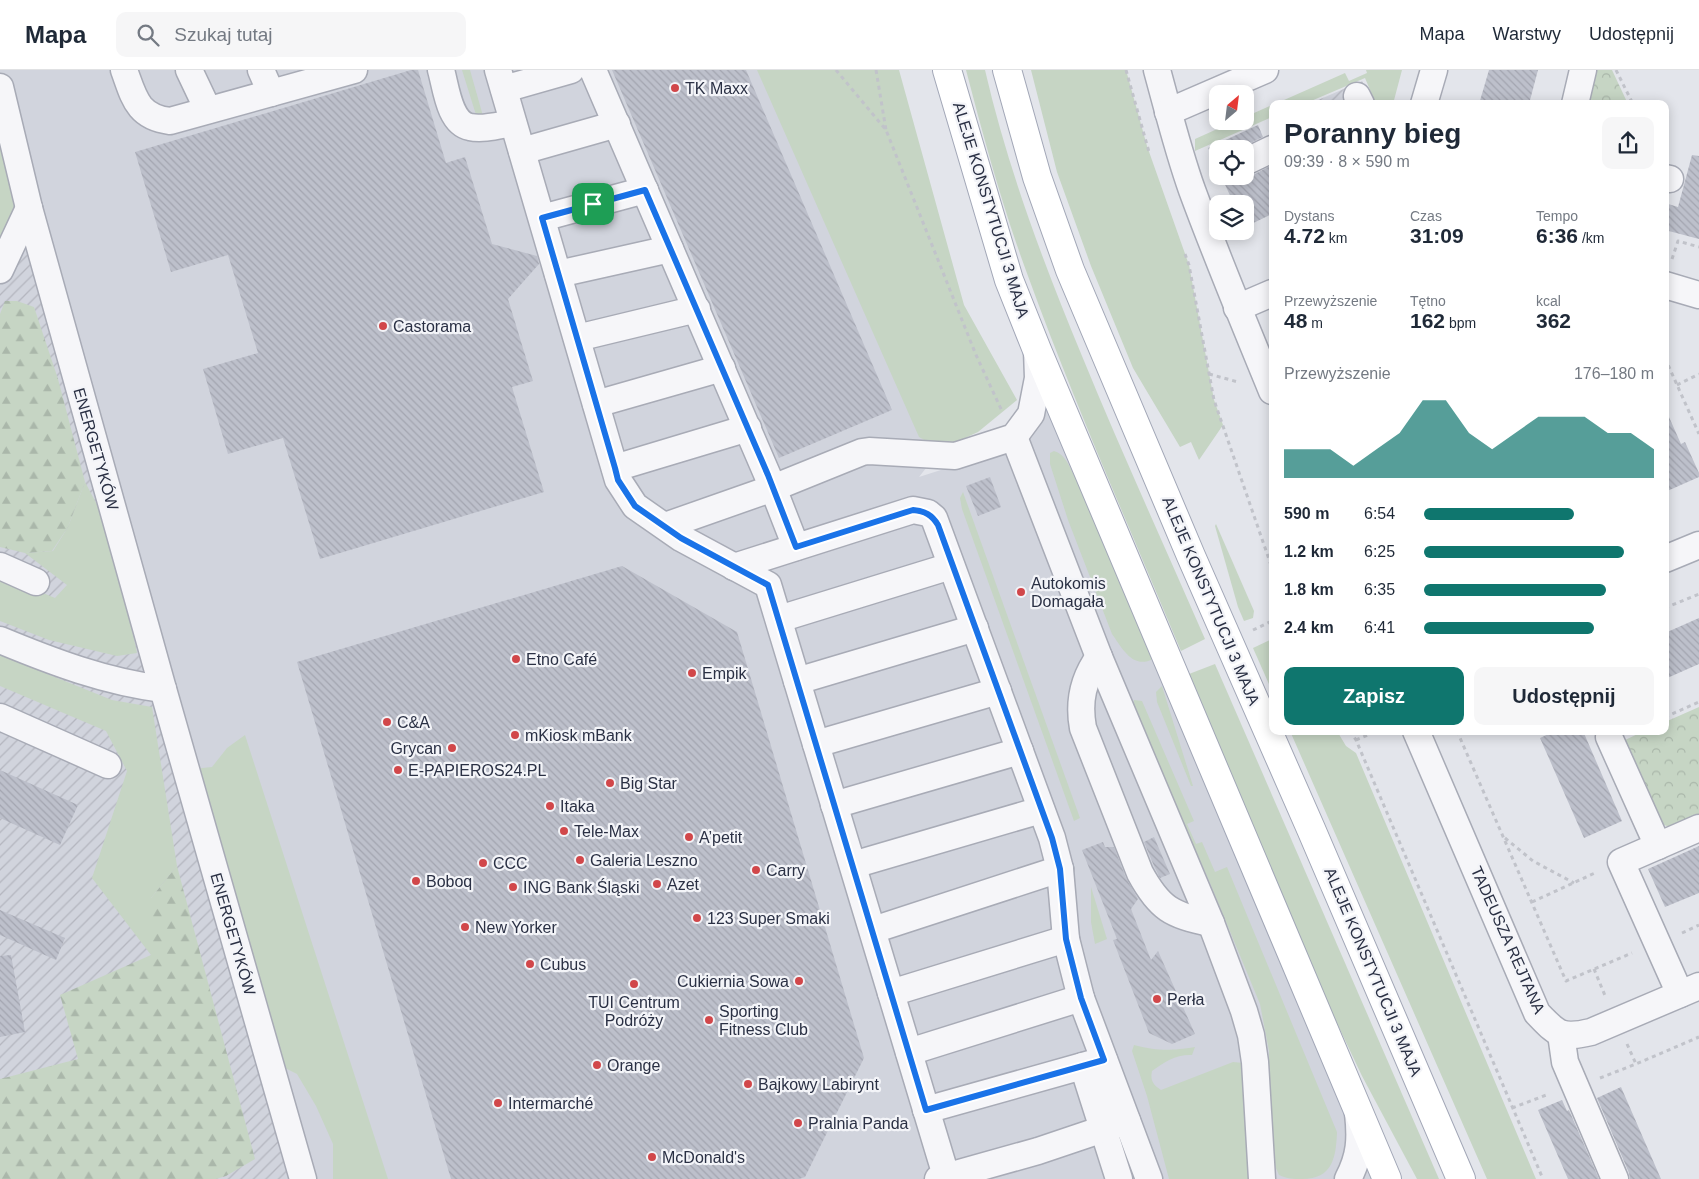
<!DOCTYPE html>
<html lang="pl">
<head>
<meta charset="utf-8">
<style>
	:root { --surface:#fff; --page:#f6f6f7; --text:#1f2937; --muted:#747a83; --line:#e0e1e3; --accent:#0f766e }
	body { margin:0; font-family:Helvetica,sans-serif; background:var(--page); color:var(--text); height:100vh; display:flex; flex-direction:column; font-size:19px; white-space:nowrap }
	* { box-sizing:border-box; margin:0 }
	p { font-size:16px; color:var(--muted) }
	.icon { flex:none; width:28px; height:28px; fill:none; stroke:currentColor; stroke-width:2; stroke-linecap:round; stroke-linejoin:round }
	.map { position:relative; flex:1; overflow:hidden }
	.drawer { position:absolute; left:1269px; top:30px; width:400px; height:635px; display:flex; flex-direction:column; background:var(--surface); border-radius:10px; box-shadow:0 2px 12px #0003 }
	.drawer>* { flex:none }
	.needle { width:32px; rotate:28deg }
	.fabs { position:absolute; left:1209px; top:15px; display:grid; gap:10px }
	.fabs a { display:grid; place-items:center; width:45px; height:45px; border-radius:10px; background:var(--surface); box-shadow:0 2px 12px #0003; font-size:25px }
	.pin { position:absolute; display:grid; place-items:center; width:42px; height:42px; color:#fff; margin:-21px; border-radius:10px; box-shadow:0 2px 8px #0006 }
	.round { display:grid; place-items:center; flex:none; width:52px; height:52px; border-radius:10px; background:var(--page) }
	.headline { display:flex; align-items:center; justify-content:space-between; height:85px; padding:0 15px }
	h1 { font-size:28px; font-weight:600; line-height:38px }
	.metrics { display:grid; grid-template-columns:repeat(3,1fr); gap:8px; height:85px; padding:5px 15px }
	.metrics div { display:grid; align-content:center }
	.metrics b { font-size:21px; font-weight:600 }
	.metrics small { font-size:14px; font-weight:400 }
	.metrics p { font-size:14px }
	.chart { height:140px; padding:10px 15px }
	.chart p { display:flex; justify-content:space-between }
	.chart svg { width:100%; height:90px; margin-top:5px; fill:var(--accent); opacity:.7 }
	.cta { display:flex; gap:10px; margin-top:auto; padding:10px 15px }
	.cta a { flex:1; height:58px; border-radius:10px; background:var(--accent); color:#fff; font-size:20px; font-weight:600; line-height:58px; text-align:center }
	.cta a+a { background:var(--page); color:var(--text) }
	ul { padding:0 15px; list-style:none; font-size:16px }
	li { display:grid; grid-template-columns:80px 60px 1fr; align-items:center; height:38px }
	li i { height:12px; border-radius:6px; background:var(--accent) }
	header { display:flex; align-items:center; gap:30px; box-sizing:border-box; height:70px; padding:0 25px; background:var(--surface); border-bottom:1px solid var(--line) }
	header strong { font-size:24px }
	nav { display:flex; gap:28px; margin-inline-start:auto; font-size:18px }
	.search { width:350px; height:45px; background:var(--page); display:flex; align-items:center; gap:12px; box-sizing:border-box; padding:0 18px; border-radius:10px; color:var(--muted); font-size:19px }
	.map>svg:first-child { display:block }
	.built { fill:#d1d4dd }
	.industrial { fill:url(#industrial-furrows) }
	.grass { fill:#c6d5c4 }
	.forest { fill:url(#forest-firs) }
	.park { fill:url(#park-crowns) }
	.building { fill:url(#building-back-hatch) }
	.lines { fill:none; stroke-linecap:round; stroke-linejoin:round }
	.minor-casing { stroke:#a8abb6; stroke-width:29 }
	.major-casing { stroke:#a2a7b7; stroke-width:30 }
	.path { stroke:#c1c3ca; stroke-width:3; stroke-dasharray:4 4; stroke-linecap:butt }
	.minor { stroke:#f6f6f9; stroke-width:26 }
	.major { stroke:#fff; stroke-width:28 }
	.route-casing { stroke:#fff; stroke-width:10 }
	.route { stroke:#1a73e8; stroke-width:6 }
	.poi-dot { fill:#d1474a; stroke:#f3f4f8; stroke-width:2 }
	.labels { text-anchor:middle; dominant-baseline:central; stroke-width:4.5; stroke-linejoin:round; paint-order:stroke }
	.poi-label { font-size:16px; fill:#2a3044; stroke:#f3f4f8; text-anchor:start }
	.street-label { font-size:16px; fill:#2a3044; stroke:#f3f4f8 }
</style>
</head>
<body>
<header>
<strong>Mapa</strong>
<div class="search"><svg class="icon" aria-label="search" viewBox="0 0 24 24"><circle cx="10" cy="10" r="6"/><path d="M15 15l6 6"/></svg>Szukaj tutaj</div>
<nav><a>Mapa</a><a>Warstwy</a><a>Udostępnij</a></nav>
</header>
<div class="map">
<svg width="1699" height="1109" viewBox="0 0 1699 1109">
	<defs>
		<pattern id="industrial-furrows" width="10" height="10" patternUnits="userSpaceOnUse" patternTransform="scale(1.25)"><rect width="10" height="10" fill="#d1d4dd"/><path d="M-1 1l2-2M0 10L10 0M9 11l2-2" fill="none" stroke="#b4b6bf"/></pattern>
		<pattern id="forest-firs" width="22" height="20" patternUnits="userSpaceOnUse" patternTransform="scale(1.25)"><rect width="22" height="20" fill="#c6d5c4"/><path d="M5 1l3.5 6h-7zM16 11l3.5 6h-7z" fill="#aab7aa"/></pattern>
		<pattern id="park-crowns" width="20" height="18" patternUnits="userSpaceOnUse" patternTransform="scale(1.25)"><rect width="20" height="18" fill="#c6d5c4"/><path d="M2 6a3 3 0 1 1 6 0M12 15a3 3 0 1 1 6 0" fill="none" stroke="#aab7aa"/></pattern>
		<pattern id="building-back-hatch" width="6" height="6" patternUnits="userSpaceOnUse" patternTransform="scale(1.25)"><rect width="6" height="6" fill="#bdc0cb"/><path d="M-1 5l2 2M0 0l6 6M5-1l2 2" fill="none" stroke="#a3a5b0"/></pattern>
	</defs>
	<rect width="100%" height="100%" fill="#e3e5eb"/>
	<path class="built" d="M0 0H772L941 379 919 407 944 399 956 398 995 383 1038 308 1387 1109H303L0 16Z"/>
	<g class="industrial">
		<path d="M0 11 303 1109H0Z"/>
		<path d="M1362 11 1373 34H1309Z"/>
	</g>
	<g class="grass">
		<path d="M462 0H470L483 46 477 48Z"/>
		<path d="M757 0H899L964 235 1017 330 978 362 941 379 919 367Z"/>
		<path d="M966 0H985C1008 99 1043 192 1082 286 1121 381 1164 475 1205 569L1181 581C1129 456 1074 333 1028 206 1003 139 984 69 966 0Z"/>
		<path d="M1031 0H1126L1147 76 1189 195 1214 330 1223 355 1199 390 1191 372 1180 377 1133 298 1091 196 1057 102Z"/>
		<path d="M1366 0H1402L1393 34H1376L1365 8 1304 34H1275L1345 3 1349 11 1367 3Z"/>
		<path d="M0 17 29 138 0 171Z"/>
		<path d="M1272 35V47L1195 81V69L1235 51H1245V47Z"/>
		<path d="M1054 381C1065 384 1069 396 1074 405L1149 572 1152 586 1151 590C1132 598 1122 578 1112 564L1068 450 1050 394V383Z"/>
		<path d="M85 412 111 461 137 583 117 586 49 570 0 551V505L55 528 67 515 25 483 53 481 68 457Z"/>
		<path d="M963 422 1080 748 1074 751 962 439 960 428Z"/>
		<path d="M1216 454 1254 541 1253 548 1244 551 1238 537 1215 456Z"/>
		<path d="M1272 569V621L1253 578Z"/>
		<path d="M0 585 112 630 152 637 177 796 151 828V885L92 808 127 701 106 661 0 616Z"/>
		<path d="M1215 594 1439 1109H1417L1362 1006 1335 949 1189 604Z"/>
		<path d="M1162 616 1193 716H1191L1157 632 1156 622Z"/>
		<path d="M1134 630 1142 631 1194 751 1187 754 1196 774 1202 772 1215 802 1227 797 1337 1062C1336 1087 1333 1109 1302 1109 1294 1109 1287 1109 1279 1105L1270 1085 1269 981 1260 934 1210 813 1134 640 1133 634Z"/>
		<path d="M1290 661H1337L1346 676 1356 683 1536 1109H1487Z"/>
		<path d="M245 665 388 1109H333V1074L316 1036 297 1004 283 997 183 700 212 697 227 678Z"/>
		<path d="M1091 817 1107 869 1095 874 1091 852Z"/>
		<path d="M1134 975C1159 981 1169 981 1195 977L1192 985C1177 984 1164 992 1152 1001 1150 1010 1153 1015 1161 1020L1233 992 1243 993 1255 1109H1169L1147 1026 1132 981Z"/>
	</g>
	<g class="forest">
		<path d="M5 231H17L34 237 58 309 85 412 68 457 52 481 25 483 0 477V244Z"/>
		<path d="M177 796 255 1089 226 1106 216 1109H0V1009L78 989 60 925 151 885V828Z"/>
	</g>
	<g class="park">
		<path d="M1591 0H1612L1628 34H1583Z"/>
		<path d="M1699 637V752L1679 760 1664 755 1625 670 1644 661H1665V652Z"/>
	</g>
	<g class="building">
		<path d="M411 0H418L446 93 465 87 492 174 537 186 539 194 508 229 533 311 512 317 544 422 320 489 283 368 228 384 203 299 258 283 228 185 171 202 135 82Z"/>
		<path d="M612 0H746L892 340 779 388Z"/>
		<path d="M1489 0H1538L1529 34H1479Z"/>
		<path d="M1258 55 1263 67 1238 79H1218V98L1208 78Z"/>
		<path d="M1692 85 1699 86V169L1665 160V133L1678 137Z"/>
		<path d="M1272 95V144L1245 157V134H1234L1221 106H1251Z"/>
		<path d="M1665 338 1681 374 1685 372 1699 403V407L1665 422Z"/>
		<path d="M990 407 1001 437 978 446 966 416Z"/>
		<path d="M622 496 737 562 864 988 805 1107 799 1109H451L297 592Z"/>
		<path d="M1699 548V594L1665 609V563Z"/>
		<path d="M1555 661H1583L1622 751 1584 768 1540 668Z"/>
		<path d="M0 700 78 735 60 775 0 748Z"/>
		<path d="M1154 767 1170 804 1160 808 1154 796 1144 772Z"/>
		<path d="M1103 772 1105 777H1114L1126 808 1138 829 1131 839 1151 890 1158 881 1195 964 1172 974 1149 963 1113 870 1117 869 1082 780Z"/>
		<path d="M1699 776V823L1665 837 1648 799Z"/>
		<path d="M0 840 65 868 56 890 0 865Z"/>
		<path d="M11 885 25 962 0 967V886Z"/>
		<path d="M1621 1017 1661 1109H1630L1629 1103 1597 1028Z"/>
		<path d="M1562 1030 1567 1041 1569 1040 1599 1109H1568L1538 1040Z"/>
	</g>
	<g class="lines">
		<g class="minor-casing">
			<g id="minor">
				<path d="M124 0C134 27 137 47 170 51L354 0"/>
				<path d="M189 0 208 40"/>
				<path d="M261 0 271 23"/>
				<path d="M441 0C446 17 449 53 470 57 483 60 500 55 513 53"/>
				<path d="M498 0 618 410 635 436 681 468 768 515 947 1109"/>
				<path d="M593 0 773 418 796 477"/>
				<path d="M1157 0C1168 40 1178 81 1192 120 1217 188 1245 255 1272 321"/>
				<path d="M0 17 29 138 163 619 303 1109"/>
				<path d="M504 19 571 0"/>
				<path d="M1357 26 1361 34"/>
				<path d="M1424 34 1434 0"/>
				<path d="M1575 34 1583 0"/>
				<path d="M1168 42 1265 0"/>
				<path d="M522 81 617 54"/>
				<path d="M1245 92 1272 79"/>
				<path d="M1665 108 1670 109"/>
				<path d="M542 148 645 120"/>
				<path d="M0 200 29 138"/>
				<path d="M558 204 670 179"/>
				<path d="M1665 215 1699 225"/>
				<path d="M1237 238 1272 223"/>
				<path d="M577 268 697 239"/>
				<path d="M596 334 722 298"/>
				<path d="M1014 367 1099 587 1211 853 1244 941 1251 965 1255 992 1262 1109"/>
				<path d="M615 398 748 358"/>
				<path d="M665 456 773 418 862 382 869 381 955 386 1014 367 1031 344 1038 308 1037 280"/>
				<path d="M1665 489 1699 475"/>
				<path d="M0 496 36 512"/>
				<path d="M734 497 913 440 928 443 934 448 1052 768 1060 799 1066 869 1081 928 1149 1109"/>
				<path d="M779 549 951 496"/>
				<path d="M0 570C53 592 106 612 163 619"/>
				<path d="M1099 587C1083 609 1078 631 1083 658L1140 803C1159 838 1172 846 1211 853"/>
				<path d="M797 611 975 558"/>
				<path d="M0 647 108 695"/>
				<path d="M1416 661 1537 943C1557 964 1561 969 1591 962L1699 916"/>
				<path d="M1609 667 1658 776"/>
				<path d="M816 674 998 621"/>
				<path d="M834 735 1020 681"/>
				<path d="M853 795 1041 740"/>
				<path d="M873 860 1060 799"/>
				<path d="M891 923 1066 869"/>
				<path d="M1680 924 1621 792 1699 758"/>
				<path d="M1561 964 1565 992 1615 1109"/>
				<path d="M909 982 1081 928"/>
				<path d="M1083 996 1119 1109"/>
				<path d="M926 1040 1104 990"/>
				<path d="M938 1109 1038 1081 1127 1051"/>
				<path d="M1348 1109C1360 1086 1361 1069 1358 1043"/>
			</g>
		</g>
		<g class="major-casing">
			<g id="major">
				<path d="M947 0 1009 210 1037 280 1387 1109"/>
				<path d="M1007 0 1037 107 1070 200 1191 486 1311 759 1461 1109"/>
			</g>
		</g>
		<g class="path">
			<path d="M836 0 886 60 976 285 1002 341"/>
			<path d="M876 0 886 60"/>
			<path d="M1126 0 1149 82"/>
			<path d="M1616 0 1633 34"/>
			<path d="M1185 184 1189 195 1214 330 1272 498"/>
			<path d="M1672 189 1678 171 1699 177"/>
			<path d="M1665 288 1699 364"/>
			<path d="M1209 304 1238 312"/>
			<path d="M1677 315 1699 304"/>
			<path d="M1665 538 1699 524"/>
			<path d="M1253 560 1272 551"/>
			<path d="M1665 647 1699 632"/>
			<path d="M1350 661 1356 670 1543 1109"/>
			<path d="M1457 661 1566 911 1632 883"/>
			<path d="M1356 670 1377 661"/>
			<path d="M1505 768 1533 791 1574 813"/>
			<path d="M1532 832 1597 802"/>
			<path d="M1682 863 1699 855"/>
			<path d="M1594 899 1606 928"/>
			<path d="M1627 974 1636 994"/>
			<path d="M1600 1008 1636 994 1699 967"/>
			<path d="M1512 1038 1549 1024"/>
		</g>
		<use href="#minor" class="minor"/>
		<use href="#major" class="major"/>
	</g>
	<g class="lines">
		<g class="route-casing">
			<path id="route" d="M645 120 768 405 796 477 913 440C925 441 932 445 938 455L1052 768 1060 799 1066 869 1081 928 1104 990 926 1040 768 515 681 468 635 436 618 410 615 398 542 148Z"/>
		</g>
		<use href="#route" class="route"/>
	</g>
	<g class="poi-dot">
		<circle cx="675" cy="18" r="5"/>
		<circle cx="383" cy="256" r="5"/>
		<circle cx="1021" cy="522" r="5"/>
		<circle cx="516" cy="589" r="5"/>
		<circle cx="692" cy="603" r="5"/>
		<circle cx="387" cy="652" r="5"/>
		<circle cx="515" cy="665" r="5"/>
		<circle cx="452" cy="678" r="5"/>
		<circle cx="398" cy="700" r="5"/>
		<circle cx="610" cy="713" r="5"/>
		<circle cx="550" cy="736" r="5"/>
		<circle cx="564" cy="761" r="5"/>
		<circle cx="689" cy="767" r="5"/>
		<circle cx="580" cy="790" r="5"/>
		<circle cx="483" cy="793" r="5"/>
		<circle cx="756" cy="800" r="5"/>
		<circle cx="416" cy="811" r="5"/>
		<circle cx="657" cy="814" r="5"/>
		<circle cx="513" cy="817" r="5"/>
		<circle cx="697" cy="848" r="5"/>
		<circle cx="465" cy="857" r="5"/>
		<circle cx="530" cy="894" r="5"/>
		<circle cx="799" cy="911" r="5"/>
		<circle cx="634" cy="914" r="5"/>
		<circle cx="1157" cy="929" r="5"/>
		<circle cx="709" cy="950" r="5"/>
		<circle cx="597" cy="995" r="5"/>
		<circle cx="748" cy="1014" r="5"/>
		<circle cx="498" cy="1033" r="5"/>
		<circle cx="798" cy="1053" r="5"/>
		<circle cx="652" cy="1087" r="5"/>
	</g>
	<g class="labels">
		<g class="poi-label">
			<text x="685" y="18">TK Maxx</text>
			<text x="393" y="256">Castorama</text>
			<text x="1031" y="513">Autokomis<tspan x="1031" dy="18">Domagała</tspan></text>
			<text x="526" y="589">Etno Café</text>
			<text x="702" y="603">Empik</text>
			<text x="397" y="652">C&amp;A</text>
			<text x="525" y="665">mKiosk mBank</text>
			<text x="442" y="678" text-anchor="end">Grycan</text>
			<text x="408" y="700">E-PAPIEROS24.PL</text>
			<text x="620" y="713">Big Star</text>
			<text x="560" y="736">Itaka</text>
			<text x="574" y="761">Tele-Max</text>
			<text x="699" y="767">A’petit</text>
			<text x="590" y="790">Galeria Leszno</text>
			<text x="493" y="793">CCC</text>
			<text x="766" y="800">Carry</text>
			<text x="426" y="811">Boboq</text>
			<text x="667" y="814">Azet</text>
			<text x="523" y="817">ING Bank Śląski</text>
			<text x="707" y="848">123 Super Smaki</text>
			<text x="475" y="857">New Yorker</text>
			<text x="540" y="894">Cubus</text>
			<text x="789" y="911" text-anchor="end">Cukiernia Sowa</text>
			<text x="1167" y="929">Perła</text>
			<text x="634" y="932" text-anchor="middle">TUI Centrum<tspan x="634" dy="18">Podróży</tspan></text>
			<text x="719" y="941">Sporting<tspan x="719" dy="18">Fitness Club</tspan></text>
			<text x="607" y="995">Orange</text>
			<text x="758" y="1014">Bajkowy Labirynt</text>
			<text x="508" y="1033">Intermarché</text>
			<text x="808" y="1053">Pralnia Panda</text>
			<text x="662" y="1087">McDonald's</text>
		</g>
		<g class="street-label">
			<text transform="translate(991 140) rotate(73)">ALEJE KONSTYTUCJI 3 MAJA</text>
			<text transform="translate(96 379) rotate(74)">ENERGETYKÓW</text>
			<text transform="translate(1211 531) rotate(67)">ALEJE KONSTYTUCJI 3 MAJA</text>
			<text transform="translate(233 864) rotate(74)">ENERGETYKÓW</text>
			<text transform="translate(1508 870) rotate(66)">TADEUSZA REJTANA</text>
			<text transform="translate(1373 902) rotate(67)">ALEJE KONSTYTUCJI 3 MAJA</text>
		</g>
	</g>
</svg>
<div class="fabs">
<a><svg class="needle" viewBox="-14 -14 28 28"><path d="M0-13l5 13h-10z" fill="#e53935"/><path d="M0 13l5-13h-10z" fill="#747a83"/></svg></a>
<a><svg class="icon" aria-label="locate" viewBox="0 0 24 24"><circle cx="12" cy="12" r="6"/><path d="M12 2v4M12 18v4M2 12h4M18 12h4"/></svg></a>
<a><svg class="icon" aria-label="layers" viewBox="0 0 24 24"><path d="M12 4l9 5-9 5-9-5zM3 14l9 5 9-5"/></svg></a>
</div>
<div class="pin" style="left:593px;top:134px;background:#1e9e55"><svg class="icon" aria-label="arrive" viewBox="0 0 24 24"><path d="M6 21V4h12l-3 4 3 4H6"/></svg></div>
<section class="drawer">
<div class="headline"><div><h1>Poranny bieg</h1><p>09:39 · 8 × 590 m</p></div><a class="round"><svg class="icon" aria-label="share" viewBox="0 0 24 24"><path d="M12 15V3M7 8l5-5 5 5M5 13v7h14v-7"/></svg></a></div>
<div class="metrics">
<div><p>Dystans</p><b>4.72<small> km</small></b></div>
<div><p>Czas</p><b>31:09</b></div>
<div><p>Tempo</p><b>6:36<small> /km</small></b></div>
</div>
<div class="metrics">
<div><p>Przewyższenie</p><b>48<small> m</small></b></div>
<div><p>Tętno</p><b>162<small> bpm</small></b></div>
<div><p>kcal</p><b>362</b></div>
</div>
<div class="chart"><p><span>Przewyższenie</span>176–180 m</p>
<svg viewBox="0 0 160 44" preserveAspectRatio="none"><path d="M0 44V30L10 30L20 30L30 38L40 30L50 22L60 6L70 6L80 22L90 30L100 22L110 14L120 14L130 14L140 22L150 22L160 30V44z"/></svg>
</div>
<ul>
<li><b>590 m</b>6:54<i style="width:65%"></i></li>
<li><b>1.2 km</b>6:25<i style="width:87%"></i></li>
<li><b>1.8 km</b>6:35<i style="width:79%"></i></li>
<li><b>2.4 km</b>6:41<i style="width:74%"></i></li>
</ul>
<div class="cta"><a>Zapisz</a><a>Udostępnij</a></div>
</section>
</div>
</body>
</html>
